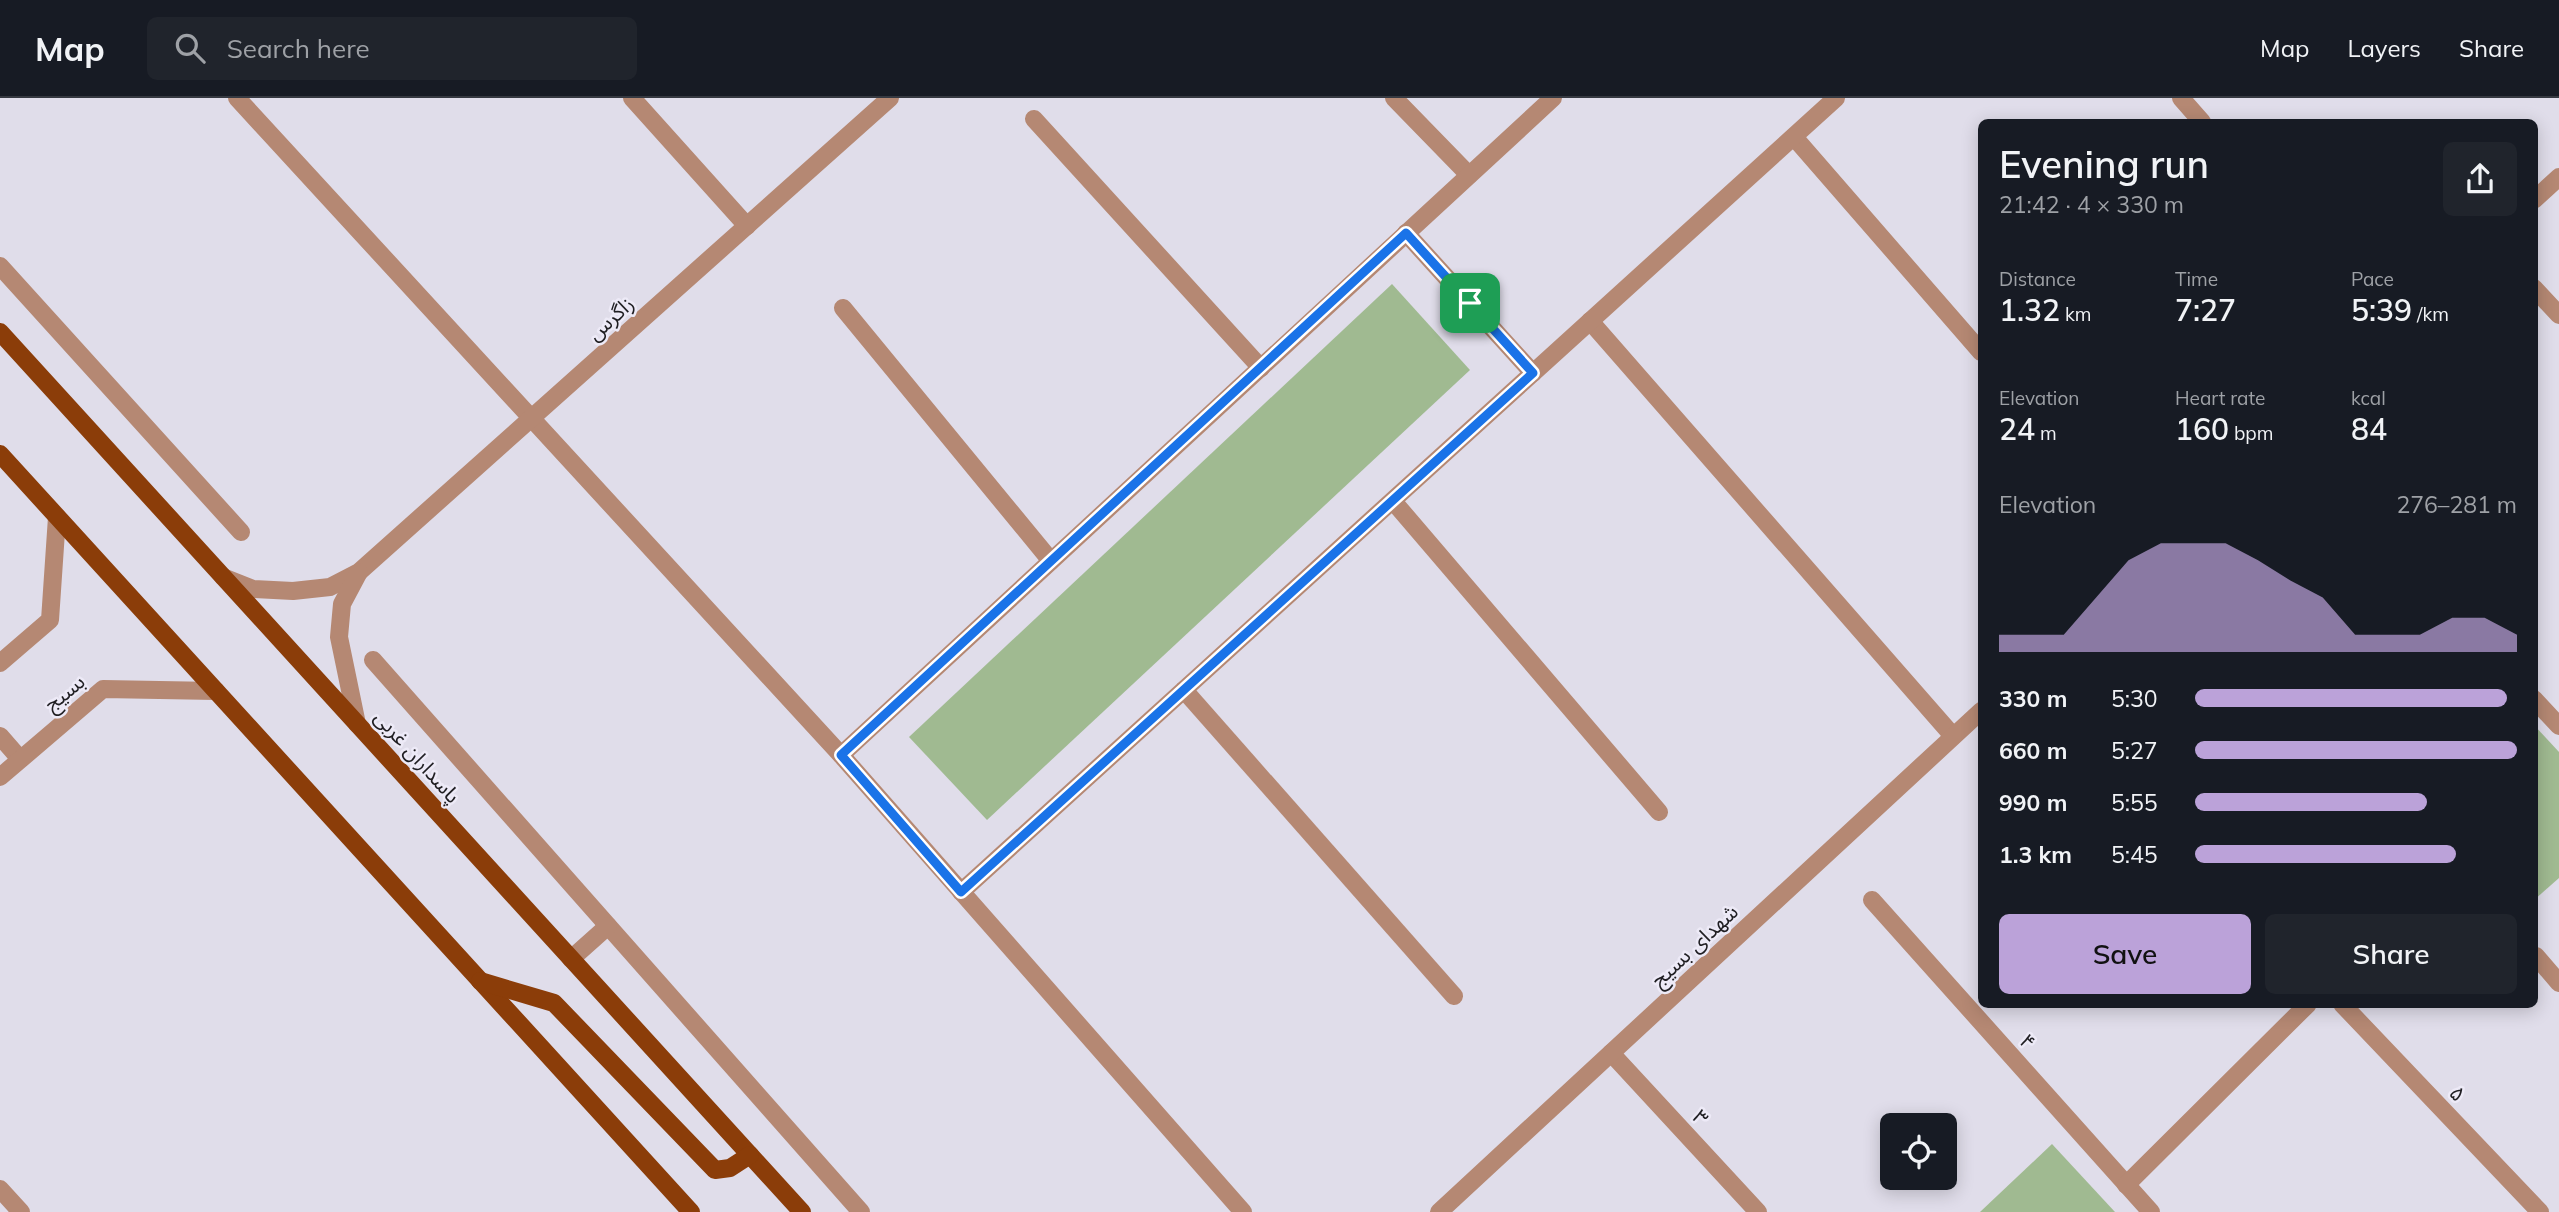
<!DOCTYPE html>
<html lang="en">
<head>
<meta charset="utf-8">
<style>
	:root { --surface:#171b24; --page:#20242c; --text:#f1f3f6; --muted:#9ea1a6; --line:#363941; --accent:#bba2d9 }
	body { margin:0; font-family:Mulish,"Noto Sans Arabic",sans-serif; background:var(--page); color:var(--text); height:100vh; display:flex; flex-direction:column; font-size:26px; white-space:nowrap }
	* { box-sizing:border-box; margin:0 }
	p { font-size:23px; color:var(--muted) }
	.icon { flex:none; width:38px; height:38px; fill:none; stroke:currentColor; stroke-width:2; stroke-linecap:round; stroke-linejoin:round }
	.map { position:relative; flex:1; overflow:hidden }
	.drawer { position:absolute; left:1978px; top:21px; width:560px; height:889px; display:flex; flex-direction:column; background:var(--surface); border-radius:10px; box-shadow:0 4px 18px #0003 }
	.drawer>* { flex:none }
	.buttons { position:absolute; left:1880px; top:1015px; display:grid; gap:14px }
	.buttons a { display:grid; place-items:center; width:77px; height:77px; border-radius:10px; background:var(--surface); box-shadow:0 4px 18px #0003; font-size:35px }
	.pin { position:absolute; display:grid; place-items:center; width:60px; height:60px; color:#fff; margin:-30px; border-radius:14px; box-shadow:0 4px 10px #0006 }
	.round { display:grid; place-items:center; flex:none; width:74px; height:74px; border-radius:10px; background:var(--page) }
	.summary { display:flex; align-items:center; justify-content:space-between; height:119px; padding:0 21px }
	h1 { font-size:38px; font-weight:600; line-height:52px }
	.metrics { display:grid; grid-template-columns:repeat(3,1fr); gap:10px; height:119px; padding:7px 21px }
	.metrics div { display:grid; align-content:center }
	.metrics b { font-size:30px; font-weight:600 }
	.metrics small { font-size:19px; font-weight:400 }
	.metrics p { font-size:19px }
	.chart { height:196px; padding:14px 21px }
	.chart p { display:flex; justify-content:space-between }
	.chart svg { width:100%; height:126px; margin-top:7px; fill:var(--accent); opacity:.7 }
	.cta { display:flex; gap:14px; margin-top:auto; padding:14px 21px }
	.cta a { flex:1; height:80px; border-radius:10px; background:var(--accent); color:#111; font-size:28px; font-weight:600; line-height:80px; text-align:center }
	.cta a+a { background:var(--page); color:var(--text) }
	ul { padding:0 21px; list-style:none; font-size:23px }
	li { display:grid; grid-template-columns:112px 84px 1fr; align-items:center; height:52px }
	li i { height:18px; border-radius:9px; background:var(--accent) }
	header { display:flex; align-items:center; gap:42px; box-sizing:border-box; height:98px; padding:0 35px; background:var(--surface); border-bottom:2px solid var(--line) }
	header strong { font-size:33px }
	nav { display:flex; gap:38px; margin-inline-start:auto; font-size:24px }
	.search { width:490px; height:63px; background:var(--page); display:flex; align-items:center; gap:18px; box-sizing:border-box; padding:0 24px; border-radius:10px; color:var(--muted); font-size:26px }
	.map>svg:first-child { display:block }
	.green { fill:#a0ba91 }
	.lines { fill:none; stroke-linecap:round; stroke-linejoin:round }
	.minor { stroke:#b58873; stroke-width:18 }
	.major { stroke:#8b3d09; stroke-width:18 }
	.route-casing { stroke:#fff; stroke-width:14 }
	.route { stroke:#1a73e8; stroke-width:9 }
	.labels { text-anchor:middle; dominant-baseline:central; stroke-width:5; stroke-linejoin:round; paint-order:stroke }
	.street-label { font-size:21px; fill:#1f1e22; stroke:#edeaf7 }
</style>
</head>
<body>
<header>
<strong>Map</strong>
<div class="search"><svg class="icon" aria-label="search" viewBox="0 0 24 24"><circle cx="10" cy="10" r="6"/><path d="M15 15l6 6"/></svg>Search here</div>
<nav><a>Map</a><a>Layers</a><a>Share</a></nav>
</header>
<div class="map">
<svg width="2559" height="1114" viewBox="0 0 2559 1114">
	<rect width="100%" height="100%" fill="#e0ddea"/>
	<g class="green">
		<path d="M1392 186 1470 272 987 722 909 639Z"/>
		<path d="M2534 627 2559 654V780L2534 802Z"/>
		<path d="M2052 1046 2115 1114H1980Z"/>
	</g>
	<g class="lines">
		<g class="minor">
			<path d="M237 0 841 657 1243 1114"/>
			<path d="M632 0 747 128"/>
			<path d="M1394 0 1469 77"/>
			<path d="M2181 0 2202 24"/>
			<path d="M1034 21 1261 270"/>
			<path d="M1794 39 1981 254"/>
			<path d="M2534 102 2559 79"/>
			<path d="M1406 135 1533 275"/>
			<path d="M0 168 241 434"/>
			<path d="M2534 190 2559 217"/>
			<path d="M843 210 1051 463"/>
			<path d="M1590 223 1953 638"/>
			<path d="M1393 403 1659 714"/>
			<path d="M223 479 253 491 293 493 330 489 359 474 890 0"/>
			<path d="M373 562 861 1114"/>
			<path d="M0 565 50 522 57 419"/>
			<path d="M1184 592 1454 898"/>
			<path d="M2534 601 2559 628"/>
			<path d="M357 626 339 539 342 506 359 474"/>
			<path d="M0 638 20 661"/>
			<path d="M841 657 1553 0"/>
			<path d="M0 679 103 591 216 593"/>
			<path d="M961 794 1836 0"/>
			<path d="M1872 802 2151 1114"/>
			<path d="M2536 858 2559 885"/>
			<path d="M571 861 608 828"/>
			<path d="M2342 906 2540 1114"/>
			<path d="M1611 955 1758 1114"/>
			<path d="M2126 1087 2308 906"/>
			<path d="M0 1091 21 1114"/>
			<path d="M1439 1114 1981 613"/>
		</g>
		<g class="major">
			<path d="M0 234 802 1114"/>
			<path d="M0 356 691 1114"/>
			<path d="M480 883 554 905 715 1072 730 1070 750 1057"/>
		</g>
	</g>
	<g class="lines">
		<g class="route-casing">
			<path id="route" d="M1406 135 1533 275 961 794 841 657Z"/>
		</g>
		<use href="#route" class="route"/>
	</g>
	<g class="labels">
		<g class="street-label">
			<text transform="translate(610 220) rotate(-42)">زاگرس</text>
			<text transform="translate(64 594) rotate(-39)">بسیج</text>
			<text transform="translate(418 658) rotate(48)">پاسداران غربی</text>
			<text transform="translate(1694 847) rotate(-43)">شهدای بسیج</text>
			<text transform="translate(2028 943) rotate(48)">۴</text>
			<text transform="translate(2458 995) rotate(46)">۵</text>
			<text transform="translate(1701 1019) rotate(47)">۳</text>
		</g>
	</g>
</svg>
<div class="buttons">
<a><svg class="icon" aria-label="locate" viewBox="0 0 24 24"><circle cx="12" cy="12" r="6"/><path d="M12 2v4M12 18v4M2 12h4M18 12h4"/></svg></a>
</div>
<div class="pin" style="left:1470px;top:205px;background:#1e9e55"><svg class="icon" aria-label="arrive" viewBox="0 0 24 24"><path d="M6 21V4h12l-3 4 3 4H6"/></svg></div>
<section class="drawer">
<div class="summary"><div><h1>Evening run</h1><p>21:42 · 4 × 330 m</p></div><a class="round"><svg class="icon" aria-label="share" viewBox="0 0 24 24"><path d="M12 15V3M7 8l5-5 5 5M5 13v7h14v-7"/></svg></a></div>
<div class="metrics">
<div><p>Distance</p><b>1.32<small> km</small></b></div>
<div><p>Time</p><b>7:27</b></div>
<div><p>Pace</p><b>5:39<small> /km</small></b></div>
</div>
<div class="metrics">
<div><p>Elevation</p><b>24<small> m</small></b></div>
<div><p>Heart rate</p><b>160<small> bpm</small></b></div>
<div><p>kcal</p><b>84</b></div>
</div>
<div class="chart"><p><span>Elevation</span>276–281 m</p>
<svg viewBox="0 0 160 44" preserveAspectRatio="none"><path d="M0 44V38L10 38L20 38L30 25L40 12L50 6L60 6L70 6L80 12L90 19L100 25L110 38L120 38L130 38L140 32L150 32L160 38V44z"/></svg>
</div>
<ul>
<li><b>330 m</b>5:30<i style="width:97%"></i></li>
<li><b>660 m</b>5:27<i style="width:100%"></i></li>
<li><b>990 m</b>5:55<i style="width:72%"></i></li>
<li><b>1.3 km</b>5:45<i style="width:81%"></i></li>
</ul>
<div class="cta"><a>Save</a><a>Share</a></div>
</section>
</div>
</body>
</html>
